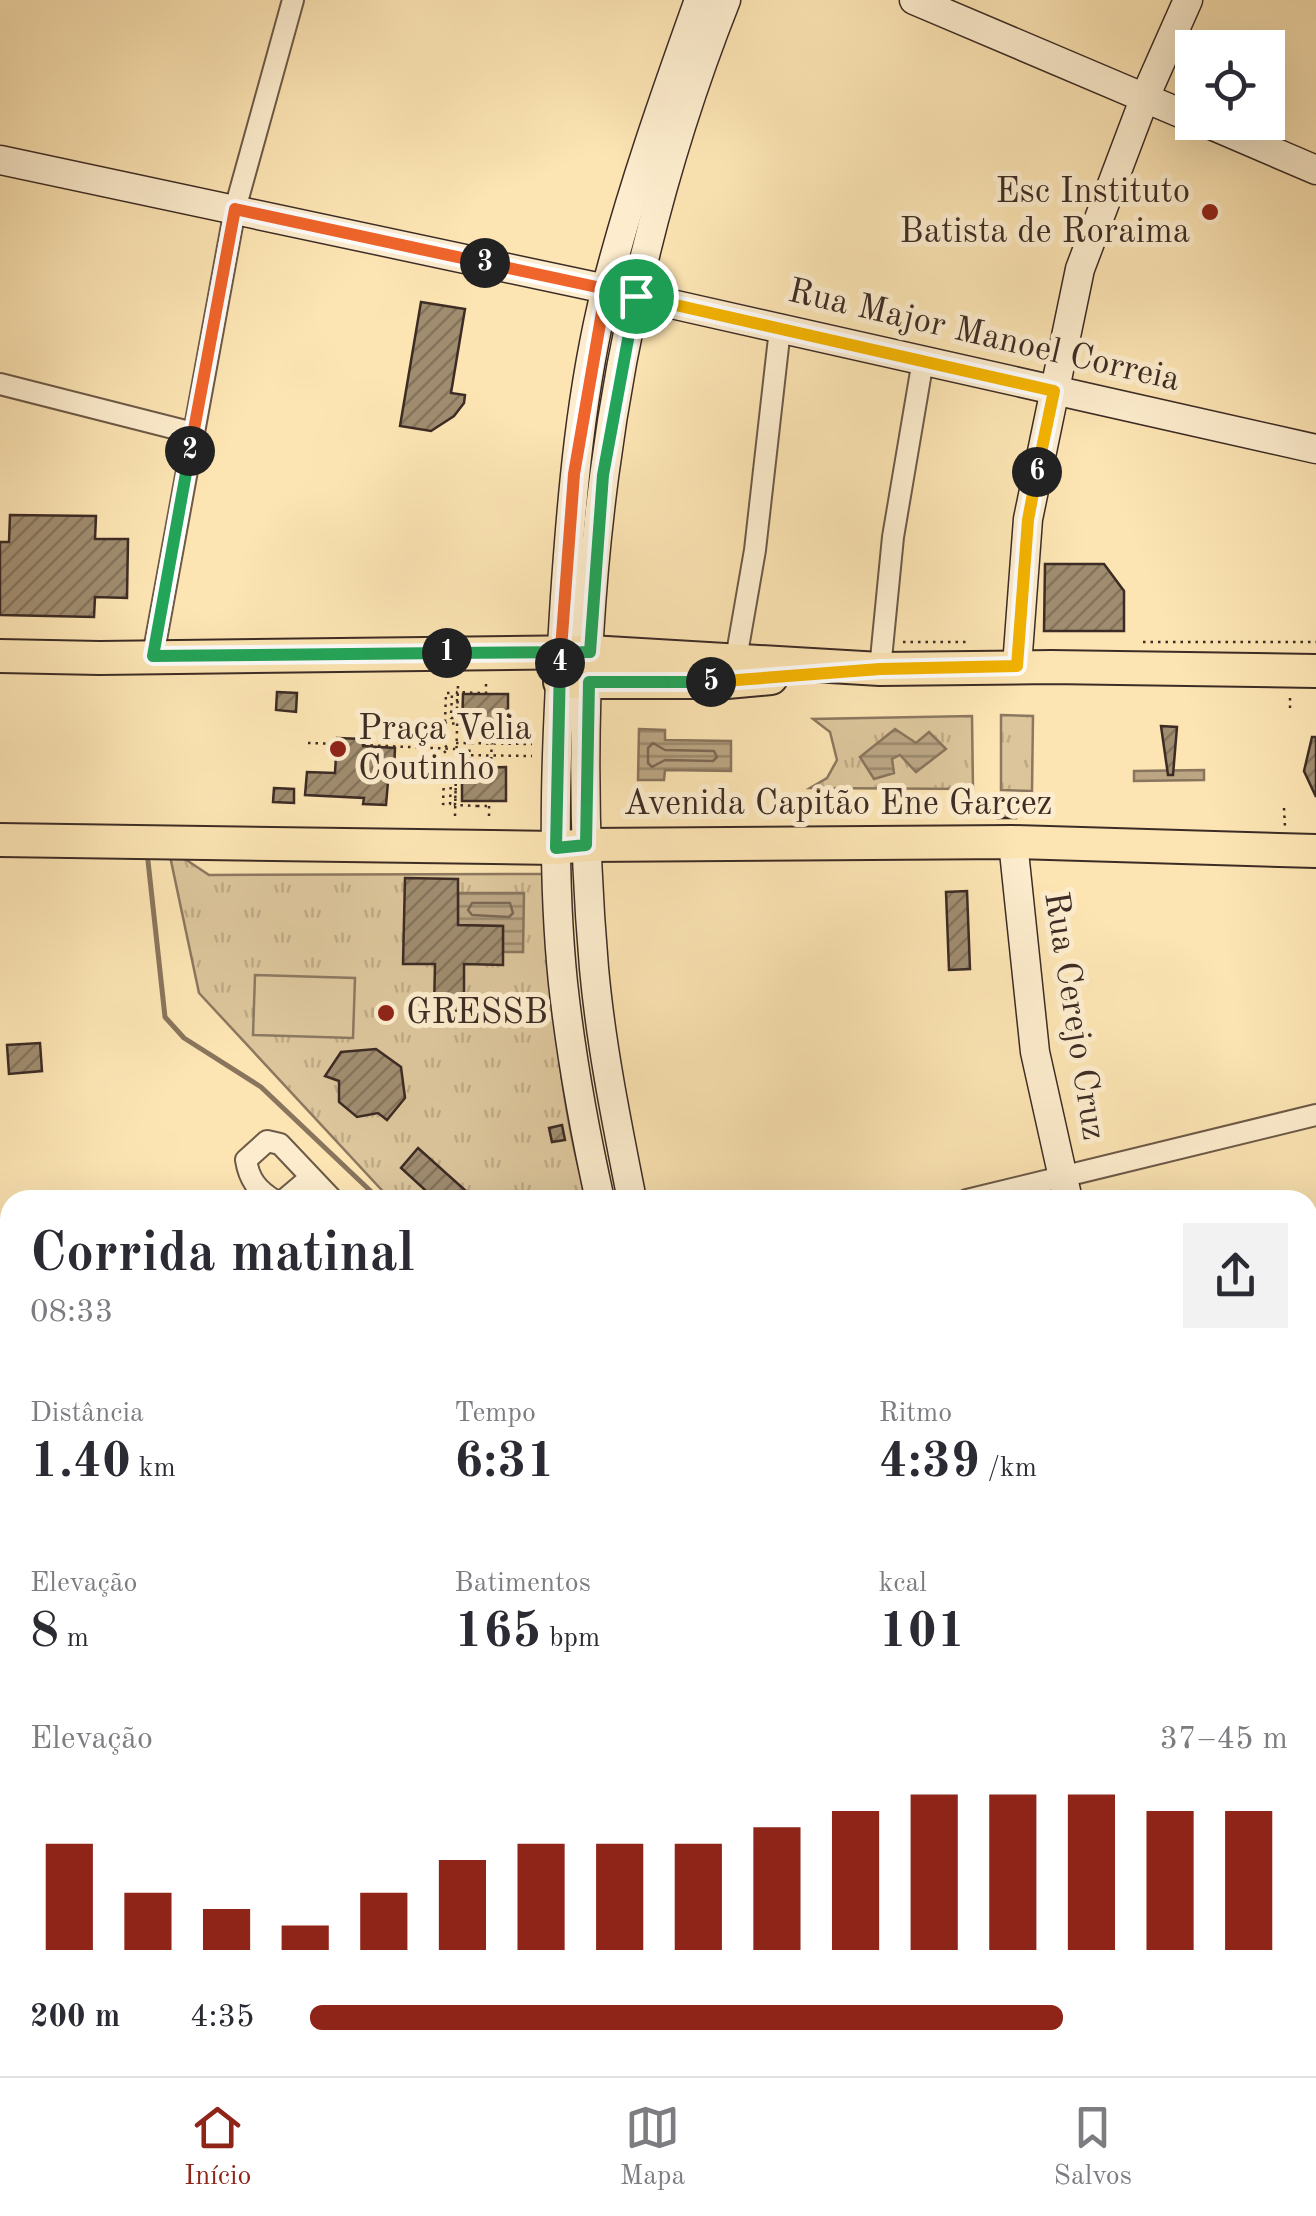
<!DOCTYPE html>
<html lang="pt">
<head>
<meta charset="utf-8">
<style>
	:root { --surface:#fff; --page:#f2f2f3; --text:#2b2b33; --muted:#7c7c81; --line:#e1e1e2; --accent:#8f2418 }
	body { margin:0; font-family:"Old Standard TT",serif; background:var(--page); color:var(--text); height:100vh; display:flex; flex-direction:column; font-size:38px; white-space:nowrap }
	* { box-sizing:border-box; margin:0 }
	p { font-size:32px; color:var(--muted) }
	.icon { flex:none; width:55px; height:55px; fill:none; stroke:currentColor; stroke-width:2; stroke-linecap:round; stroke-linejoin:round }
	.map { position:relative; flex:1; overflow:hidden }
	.side { position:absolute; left:0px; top:1190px; width:1318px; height:888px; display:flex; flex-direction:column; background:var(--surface); border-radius:30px 30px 0 0; box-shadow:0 10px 40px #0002 }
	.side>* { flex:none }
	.tools { position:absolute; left:1175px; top:30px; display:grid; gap:20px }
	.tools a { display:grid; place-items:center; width:110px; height:110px; border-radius:0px; background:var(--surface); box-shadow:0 10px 40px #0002; font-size:50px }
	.pin { position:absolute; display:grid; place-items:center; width:85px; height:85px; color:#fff; margin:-42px; border:5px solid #fff; border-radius:50%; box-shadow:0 2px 10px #0007 }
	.km { position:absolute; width:50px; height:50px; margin:-25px; border-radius:50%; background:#222; color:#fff; font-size:28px; line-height:50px; text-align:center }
	.round { display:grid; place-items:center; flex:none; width:105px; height:105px; border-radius:0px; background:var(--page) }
	.overview { display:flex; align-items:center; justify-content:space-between; height:170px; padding:0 30px }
	h1 { font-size:55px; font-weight:800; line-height:75px }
	.metrics { display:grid; grid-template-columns:repeat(3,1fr); gap:15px; height:170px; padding:10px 30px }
	.metrics div { display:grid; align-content:center }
	.metrics b { font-size:50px; font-weight:800 }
	.metrics small { font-size:28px; font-weight:400 }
	.metrics p { font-size:28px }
	.chart { height:280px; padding:20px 30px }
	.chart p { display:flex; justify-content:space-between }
	.chart svg { width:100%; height:180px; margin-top:10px; stroke:var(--accent); stroke-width:6 }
	ul { padding:0 30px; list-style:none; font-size:32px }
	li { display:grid; grid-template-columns:160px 120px 1fr; align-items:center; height:75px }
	li i { height:25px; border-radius:12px; background:var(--accent) }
	.dock { display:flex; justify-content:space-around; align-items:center; height:140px; border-top:2px solid var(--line); background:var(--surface); font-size:28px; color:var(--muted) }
	.dock a { display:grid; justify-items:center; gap:5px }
	.dock .active { color:var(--accent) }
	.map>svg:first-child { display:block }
	.grass { fill:url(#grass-tufts); stroke:#8c7860; stroke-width:2.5 }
	.pitch { fill:#dcc59b; stroke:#8c7860; stroke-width:2.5 }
	.water { fill:url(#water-rules); stroke:#89755d; stroke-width:2.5 }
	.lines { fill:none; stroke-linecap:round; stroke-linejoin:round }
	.shore { stroke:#7c6854; stroke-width:2.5 }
	.stream { stroke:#89755d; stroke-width:5 }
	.building { fill:url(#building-hatch); stroke:#3d2c25; stroke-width:2.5 }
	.lane-casing { stroke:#6d5a48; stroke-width:14 }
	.street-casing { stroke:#6d5a48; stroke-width:24 }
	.secondary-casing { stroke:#3d2c25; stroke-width:31 }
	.primary-casing { stroke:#3d2c25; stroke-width:36 }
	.path { stroke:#3d2c25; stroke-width:2.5; stroke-dasharray:2.5 5; stroke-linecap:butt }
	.lane { stroke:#fdedce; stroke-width:10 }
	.street { stroke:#fdedce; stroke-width:20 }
	.secondary { stroke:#fdedce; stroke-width:28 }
	.primary { stroke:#fce4b3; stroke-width:32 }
	.path-bridge { stroke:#3d2c25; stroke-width:2.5; stroke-dasharray:2.5 5; stroke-linecap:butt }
	.split-1-casing { stroke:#fff; stroke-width:20 }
	.split-2-casing { stroke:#fff; stroke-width:20 }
	.split-3-casing { stroke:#fff; stroke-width:20 }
	.split-4-casing { stroke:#fff; stroke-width:20 }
	.split-5-casing { stroke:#fff; stroke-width:20 }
	.split-6-casing { stroke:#fff; stroke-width:20 }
	.split-7-casing { stroke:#fff; stroke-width:20 }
	.split-1 { stroke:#22a559; stroke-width:12 }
	.split-2 { stroke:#22a559; stroke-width:12 }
	.split-3 { stroke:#f0652b; stroke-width:12 }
	.split-4 { stroke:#f0652b; stroke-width:12 }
	.split-5 { stroke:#22a559; stroke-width:12 }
	.split-6 { stroke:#f5b400; stroke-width:12 }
	.split-7 { stroke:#f5b400; stroke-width:12 }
	.poi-dot { fill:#8f2418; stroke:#fdedce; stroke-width:4 }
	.labels { text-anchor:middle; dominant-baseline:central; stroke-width:10; stroke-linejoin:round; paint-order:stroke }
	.poi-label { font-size:35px; fill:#3d2c25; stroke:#fdedce; text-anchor:start }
	.street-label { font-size:35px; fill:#3d2c25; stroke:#fdedce }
</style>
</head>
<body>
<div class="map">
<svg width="1316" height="2076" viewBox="0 0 1316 2076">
	<defs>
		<pattern id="grass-tufts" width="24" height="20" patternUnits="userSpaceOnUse" patternTransform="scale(2.5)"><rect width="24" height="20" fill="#dcc59b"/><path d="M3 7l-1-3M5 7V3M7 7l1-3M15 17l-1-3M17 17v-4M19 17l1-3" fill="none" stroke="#bea985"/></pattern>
		<pattern id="water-rules" width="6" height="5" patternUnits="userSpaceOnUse" patternTransform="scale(2.5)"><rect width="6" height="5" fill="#bba583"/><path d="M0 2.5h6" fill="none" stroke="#99876b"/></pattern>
		<pattern id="building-hatch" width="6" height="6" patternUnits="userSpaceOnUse" patternTransform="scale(2.5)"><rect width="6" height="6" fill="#a08c6f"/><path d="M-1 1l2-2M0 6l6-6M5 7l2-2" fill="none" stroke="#84735b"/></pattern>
	</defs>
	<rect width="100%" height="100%" fill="#fce4b3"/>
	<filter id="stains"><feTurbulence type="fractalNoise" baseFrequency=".002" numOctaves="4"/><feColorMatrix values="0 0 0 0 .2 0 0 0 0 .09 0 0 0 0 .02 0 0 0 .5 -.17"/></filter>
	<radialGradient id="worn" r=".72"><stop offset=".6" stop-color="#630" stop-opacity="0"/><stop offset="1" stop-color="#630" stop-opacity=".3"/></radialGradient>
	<g class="grass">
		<path d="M1001 715 1033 716 1032 791 1001 790Z"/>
		<path d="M972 716 973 789 810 788 827 778 837 760 830 732 813 719Z"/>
		<path d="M179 855 209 875 544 874C552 983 556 1094 587 1200H391L199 993 170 856Z"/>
		<path d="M778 2068H971L976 2076H777Z"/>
	</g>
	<g class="pitch">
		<path d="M255 975 355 978 353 1038 253 1035Z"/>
		<path d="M891 2068H946L951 2076H896Z"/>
	</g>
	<g class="water">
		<path d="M639 729 665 730V740L731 741V771L665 770 664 780H638Z"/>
		<path d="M895 729 916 743 929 732 946 749 916 772 900 755 892 759 894 773 874 779 860 757Z"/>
		<path d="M1204 770V780L1134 781V771Z"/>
		<path d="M458 893H524L523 952H503V926L458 925Z"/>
	</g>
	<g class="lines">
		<g class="shore">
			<path d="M653 743 665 750 714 751 717 757 713 761 665 760 652 767 648 763V748Z"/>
			<path d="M472 903H510L513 913 509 917 472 915 468 910Z"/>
		</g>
		<g class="stream">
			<path d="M148 861 165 1017 184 1038 261 1087 380 1200"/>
			<path d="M760 2076 761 2068"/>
		</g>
	</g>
	<g class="building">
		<path d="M421 302 465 309 451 393 465 395 464 403 454 416 431 431 400 426Z"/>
		<path d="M10 515 96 516 95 539H128L127 598 95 597 94 617 0 615V542H9Z"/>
		<path d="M1045 564H1104L1124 591V631H1044Z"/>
		<path d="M277 692 297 693 296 712 276 710Z"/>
		<path d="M463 694H508V728H462Z"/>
		<path d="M1161 726 1177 727 1173 775H1168Z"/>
		<path d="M1312 737H1316V797L1304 771Z"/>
		<path d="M337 738 363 739V746L395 748 394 770H389L386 805 363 804 364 798 305 795 307 772 335 773Z"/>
		<path d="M506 767V801H462V768Z"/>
		<path d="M274 788 294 789V803L273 802Z"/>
		<path d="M999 798 1015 799 1016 818H998Z"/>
		<path d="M405 878 458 879V925L503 926V965L464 964V1011L434 1010 435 964H403Z"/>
		<path d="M967 891 970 969 949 970 946 892Z"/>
		<path d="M40 1043 42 1071 9 1074 7 1045Z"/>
		<path d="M376 1049 401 1067 405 1098 387 1120 378 1113 357 1117 339 1102V1081L325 1076 341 1052Z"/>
		<path d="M562 1125 565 1140 552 1142 549 1128Z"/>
		<path d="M418 1148 476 1200H436L401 1168Z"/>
	</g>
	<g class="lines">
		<g class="lane-casing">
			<g id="lane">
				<path d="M0 1283 10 1292"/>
				<path d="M0 1434 10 1427"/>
				<path d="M0 1746 10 1776"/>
				<path d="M0 1801 10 1797"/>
			</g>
		</g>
		<g class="street-casing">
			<g id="street">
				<path d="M0 384 193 433"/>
				<path d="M153 656 235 209 293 0"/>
				<path d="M736 659 755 550 780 329"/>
				<path d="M880 669 893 537 923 360"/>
				<path d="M274 1200C257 1190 249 1179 246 1160L267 1141 280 1144 333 1200"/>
				<path d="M284 1200 310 1178"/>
				<path d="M967 1200 1316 1115"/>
				<path d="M196 2068 200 2076"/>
				<path d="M406 2068 411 2076"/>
				<path d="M609 2068 612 2076"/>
				<path d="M430 2076 445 2068"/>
			</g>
		</g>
		<g class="secondary-casing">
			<g id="secondary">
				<path d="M914 0 1192 118"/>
				<path d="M1204 122 1316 170"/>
				<path d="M0 160 606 289"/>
				<path d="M636 296 1316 449"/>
				<path d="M1017 666 1028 519 1080 269 1145 97 1188 0"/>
				<path d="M1013 842 1035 1052 1068 1200"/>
				<path d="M600 1200C584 1128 571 1056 563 983 550 855 557 725 565 597 572 494 581 389 606 289 631 191 665 95 699 0"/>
				<path d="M632 1200C617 1124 601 1046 594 968 566 642 605 305 726 0"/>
				<path d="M1308 1329 1316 1326"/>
				<path d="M1308 1573 1316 1568"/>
				<path d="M1308 1733 1316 1746"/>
				<path d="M0 1840 10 1836"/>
				<path d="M989 2068 995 2076"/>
			</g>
		</g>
		<g class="primary-casing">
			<g id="primary">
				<path d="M0 656 100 658 590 652 880 669 1051 667 1316 671"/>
				<path d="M560 682H727L771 678"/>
				<path d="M0 840 556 848 586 845 1013 842 1316 851"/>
				<path d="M1308 1863 1316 1856"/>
				<path d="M1037 2076 1048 2068"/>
			</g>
		</g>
		<g class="path">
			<path d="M903 642H970"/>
			<path d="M1143 642H1316"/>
			<path d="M486 694V684"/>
			<path d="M1290 708V695"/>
			<path d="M308 743 337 744"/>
			<path d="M456 743 532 744"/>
			<path d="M363 745 455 749"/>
			<path d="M456 755 532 756"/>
			<path d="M469 767 470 728"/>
			<path d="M491 767 492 728"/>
			<path d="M1049 801V820"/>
			<path d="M477 806H488"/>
			<path d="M1284 808 1285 827"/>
			<path d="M455 816 458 684"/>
			<path d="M489 816V801"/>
			<path d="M836 2076 838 2068"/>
		</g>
		<use href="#lane" class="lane"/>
		<use href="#street" class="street"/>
		<use href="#secondary" class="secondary"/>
		<use href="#primary" class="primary"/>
		<g class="path-bridge">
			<path d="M445 722 446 693H452L451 718H457V692L481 693"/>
			<path d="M462 724 445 723 417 747 444 778 443 804H450L451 780H456L455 805 477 806"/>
			<path d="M433 763 448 749 435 733"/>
			<path d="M444 776V773L462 774"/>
		</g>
	</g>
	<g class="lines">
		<g class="split-1-casing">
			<path id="split-1" d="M447 653 590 652 603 475 636 296"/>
		</g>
		<g class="split-2-casing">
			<path id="split-2" d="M190 451 153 656 447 653"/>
		</g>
		<g class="split-3-casing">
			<path id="split-3" d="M190 451 235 209 485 263"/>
		</g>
		<g class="split-4-casing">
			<path id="split-4" d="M485 263 606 289 574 474 560 663"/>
		</g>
		<g class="split-5-casing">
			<path id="split-5" d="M560 663 556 848 586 845 589 682H711"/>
		</g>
		<g class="split-6-casing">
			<path id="split-6" d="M711 682 880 669 1017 666 1028 520 1037 472"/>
		</g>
		<g class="split-7-casing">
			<path id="split-7" d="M636 296 1054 391 1037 472"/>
		</g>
		<use href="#split-1" class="split-1"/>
		<use href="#split-2" class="split-2"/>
		<use href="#split-3" class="split-3"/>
		<use href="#split-4" class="split-4"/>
		<use href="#split-5" class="split-5"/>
		<use href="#split-6" class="split-6"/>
		<use href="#split-7" class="split-7"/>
	</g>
	<g class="poi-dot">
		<circle cx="1210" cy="212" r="10"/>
		<circle cx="338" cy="749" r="10"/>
		<circle cx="386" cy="1013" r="10"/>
	</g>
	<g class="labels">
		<g class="poi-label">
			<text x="1190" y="192" text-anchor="end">Esc Instituto<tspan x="1190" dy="40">Batista de Roraima</tspan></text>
			<text x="358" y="729">Praça Velia<tspan x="358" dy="40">Coutinho</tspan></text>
			<text x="406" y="1013">GRESSB</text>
		</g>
		<g class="street-label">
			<text transform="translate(984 336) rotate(13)">Rua Major Manoel Correia</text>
			<text x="838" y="804">Avenida Capitão Ene Garcez</text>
			<text transform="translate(1074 1016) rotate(81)">Rua Cerejo Cruz</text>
		</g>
	</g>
	<rect width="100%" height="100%" filter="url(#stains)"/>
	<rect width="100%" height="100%" fill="url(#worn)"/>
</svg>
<div class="tools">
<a><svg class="icon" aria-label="locate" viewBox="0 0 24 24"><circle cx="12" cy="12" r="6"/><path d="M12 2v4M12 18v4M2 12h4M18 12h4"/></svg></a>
</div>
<div class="pin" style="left:636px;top:296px;background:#1e9e55"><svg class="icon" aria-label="arrive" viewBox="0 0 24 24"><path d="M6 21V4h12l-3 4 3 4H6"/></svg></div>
<b class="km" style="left:447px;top:653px">1</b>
<b class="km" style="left:190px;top:451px">2</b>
<b class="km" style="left:485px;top:263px">3</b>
<b class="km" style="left:560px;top:663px">4</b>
<b class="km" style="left:711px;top:682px">5</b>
<b class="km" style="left:1037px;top:472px">6</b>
<section class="side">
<div class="overview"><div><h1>Corrida matinal</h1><p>08:33</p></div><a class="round"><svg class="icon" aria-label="share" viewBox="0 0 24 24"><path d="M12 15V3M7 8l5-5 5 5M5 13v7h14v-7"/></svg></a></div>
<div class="metrics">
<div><p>Distância</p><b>1.40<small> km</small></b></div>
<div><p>Tempo</p><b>6:31</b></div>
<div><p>Ritmo</p><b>4:39<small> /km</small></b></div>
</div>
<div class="metrics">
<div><p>Elevação</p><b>8<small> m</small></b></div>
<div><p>Batimentos</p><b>165<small> bpm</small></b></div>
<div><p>kcal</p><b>101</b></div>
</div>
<div class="chart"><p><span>Elevação</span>37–45 m</p>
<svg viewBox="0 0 160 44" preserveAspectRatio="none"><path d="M5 44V18M15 44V30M25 44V34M35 44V38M45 44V30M55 44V22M65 44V18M75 44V18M85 44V18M95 44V14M105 44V10M115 44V6M125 44V6M135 44V6M145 44V10M155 44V10"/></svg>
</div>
<ul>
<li><b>200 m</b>4:35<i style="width:77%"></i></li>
</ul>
</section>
</div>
<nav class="dock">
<a class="active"><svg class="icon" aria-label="home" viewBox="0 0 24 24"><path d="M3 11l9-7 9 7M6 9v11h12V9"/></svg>Início</a>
<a><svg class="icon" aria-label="map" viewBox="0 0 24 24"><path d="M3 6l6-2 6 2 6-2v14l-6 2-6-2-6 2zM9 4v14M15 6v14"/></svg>Mapa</a>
<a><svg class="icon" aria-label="saved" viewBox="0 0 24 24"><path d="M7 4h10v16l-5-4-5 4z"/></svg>Salvos</a>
</nav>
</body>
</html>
